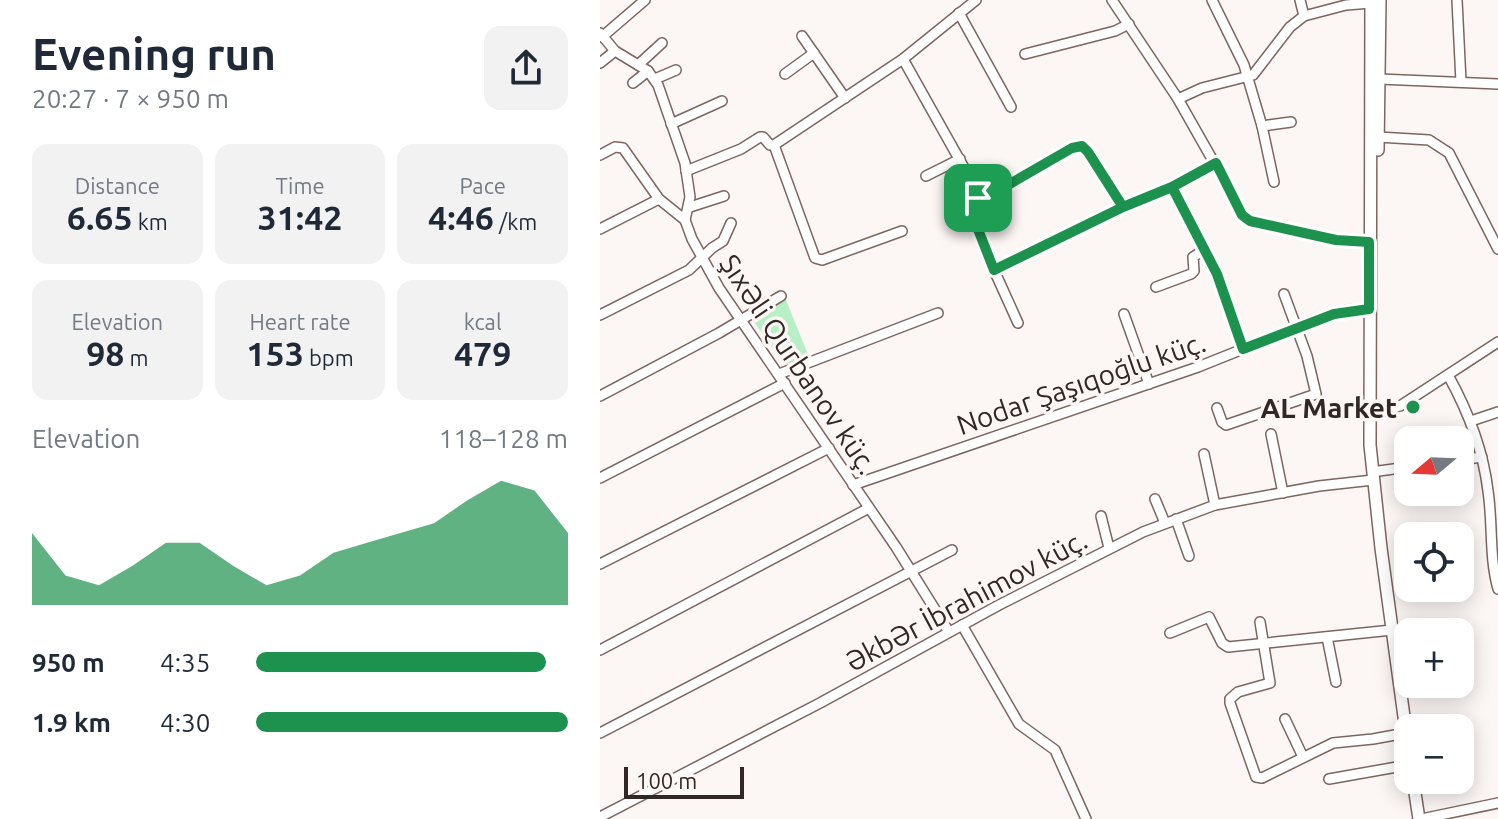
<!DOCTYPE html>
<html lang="en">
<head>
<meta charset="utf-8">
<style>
	:root { --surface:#fff; --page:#f2f2f3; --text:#1f2937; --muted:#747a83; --accent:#1d924e }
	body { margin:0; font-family:Ubuntu,sans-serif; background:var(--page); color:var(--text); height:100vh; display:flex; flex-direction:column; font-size:30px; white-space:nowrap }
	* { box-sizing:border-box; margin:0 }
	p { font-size:26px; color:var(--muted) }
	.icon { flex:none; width:44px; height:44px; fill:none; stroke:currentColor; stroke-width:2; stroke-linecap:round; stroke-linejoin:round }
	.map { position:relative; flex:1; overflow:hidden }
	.drawer { display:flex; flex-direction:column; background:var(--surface); width:600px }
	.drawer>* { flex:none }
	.needle { width:52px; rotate:251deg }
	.controls { position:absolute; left:794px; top:426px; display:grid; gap:16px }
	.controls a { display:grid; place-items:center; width:80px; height:80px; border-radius:16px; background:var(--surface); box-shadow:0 4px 20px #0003; font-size:40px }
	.scale { position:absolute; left:24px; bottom:20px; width:120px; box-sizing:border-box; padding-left:8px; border:4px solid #312725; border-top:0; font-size:22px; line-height:28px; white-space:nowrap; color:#312725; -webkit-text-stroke:6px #fcf6f5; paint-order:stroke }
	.pin { position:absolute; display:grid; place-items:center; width:68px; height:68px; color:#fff; margin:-34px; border-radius:16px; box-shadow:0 4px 12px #0006 }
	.round { display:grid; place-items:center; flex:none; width:84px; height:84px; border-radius:16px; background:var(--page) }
	.head { display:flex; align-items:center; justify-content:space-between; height:136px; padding:0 32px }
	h1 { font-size:44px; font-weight:700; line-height:60px }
	.metrics { display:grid; grid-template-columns:repeat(3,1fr); gap:12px; height:136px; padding:8px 32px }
	.metrics div { display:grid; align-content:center; border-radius:16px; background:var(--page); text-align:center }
	.metrics b { font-size:34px; font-weight:700 }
	.metrics small { font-size:22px; font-weight:400 }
	.metrics p { font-size:22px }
	.chart { height:224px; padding:16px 32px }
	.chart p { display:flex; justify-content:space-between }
	.chart svg { width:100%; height:144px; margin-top:8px; fill:var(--accent); opacity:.7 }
	ul { padding:0 32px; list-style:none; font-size:26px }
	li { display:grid; grid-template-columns:128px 96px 1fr; align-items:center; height:60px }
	li i { height:20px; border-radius:10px; background:var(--accent) }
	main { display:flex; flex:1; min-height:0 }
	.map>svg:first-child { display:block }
	.green { fill:#b9efc5 }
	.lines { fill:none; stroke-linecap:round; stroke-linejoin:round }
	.minor-casing { stroke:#7d6560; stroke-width:12 }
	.major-casing { stroke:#7d6560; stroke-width:14 }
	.minor { stroke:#fff; stroke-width:9 }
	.major { stroke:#fff; stroke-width:11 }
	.route-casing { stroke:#fff; stroke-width:16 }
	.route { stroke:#1d924e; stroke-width:10 }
	.poi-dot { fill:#1d924e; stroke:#fcf6f5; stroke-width:3 }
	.labels { text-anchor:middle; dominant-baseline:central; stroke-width:7; stroke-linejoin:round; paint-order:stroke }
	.street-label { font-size:28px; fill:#312725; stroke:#fcf6f5 }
	.poi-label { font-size:28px; font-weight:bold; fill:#312725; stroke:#fcf6f5; text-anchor:end }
</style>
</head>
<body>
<main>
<section class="drawer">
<div class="head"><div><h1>Evening run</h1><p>20:27 · 7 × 950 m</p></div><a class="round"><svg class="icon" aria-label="share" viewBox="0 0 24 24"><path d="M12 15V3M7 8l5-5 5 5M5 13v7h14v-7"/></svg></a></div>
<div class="metrics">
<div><p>Distance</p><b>6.65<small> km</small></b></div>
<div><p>Time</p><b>31:42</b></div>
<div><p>Pace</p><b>4:46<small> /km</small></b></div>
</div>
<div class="metrics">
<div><p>Elevation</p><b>98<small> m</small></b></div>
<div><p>Heart rate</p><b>153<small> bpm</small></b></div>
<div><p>kcal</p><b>479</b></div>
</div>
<div class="chart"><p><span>Elevation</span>118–128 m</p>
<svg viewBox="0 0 160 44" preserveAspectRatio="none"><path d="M0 44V22L10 35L20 38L30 32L40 25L50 25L60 32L70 38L80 35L90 28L100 25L110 22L120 19L130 12L140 6L150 9L160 22V44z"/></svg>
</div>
<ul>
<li><b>950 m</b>4:35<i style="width:93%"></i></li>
<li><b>1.9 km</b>4:30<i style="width:100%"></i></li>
</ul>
</section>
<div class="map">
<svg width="898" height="819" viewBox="0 0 898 819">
	<rect width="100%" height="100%" fill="#fcf6f5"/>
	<path class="green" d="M186 300 209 357 184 365 150 316Z"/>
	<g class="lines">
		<g class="minor-casing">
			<g id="minor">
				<path d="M512 0 578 99 646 219 736 240 769 242"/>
				<path d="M612 0 644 65 662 126 674 182"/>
				<path d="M700 0 704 16"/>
				<path d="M857 0 861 82"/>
				<path d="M359 13 411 107"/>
				<path d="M0 33 15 51 48 71 58 85 85 163 90 197 85 220"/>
				<path d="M202 36 245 98"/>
				<path d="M2 37 45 0"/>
				<path d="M425 54 515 31 529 24"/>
				<path d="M303 59 377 191 378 198 372 214 394 270 523 207 572 187 616 163"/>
				<path d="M0 63 15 51"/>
				<path d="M38 65 62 43"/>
				<path d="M185 74 214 53"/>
				<path d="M55 79 76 70"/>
				<path d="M779 79 898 84"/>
				<path d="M33 83 48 71"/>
				<path d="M578 99 602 88 653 75 690 27 704 16 746 5 771 3"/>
				<path d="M71 124 122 101"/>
				<path d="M662 126 691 122"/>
				<path d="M778 137 829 140 849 153 898 249"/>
				<path d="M174 145 215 258 222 260 302 231"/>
				<path d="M0 155 15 147 23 148 59 199 85 220 92 239 119 288 296 547 349 632"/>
				<path d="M86 171 141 149 160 137H163L170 145H174L303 59 376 0"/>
				<path d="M326 176 360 159"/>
				<path d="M572 187 617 274 643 349"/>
				<path d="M378 198 394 193 472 148 482 146 488 152 523 207"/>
				<path d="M90 207 124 196"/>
				<path d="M0 229 59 199"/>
				<path d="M394 270 418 323"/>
				<path d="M556 287 591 274 594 271 593 257 604 250"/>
				<path d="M524 314 549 384"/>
				<path d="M0 315 89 270 112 248 123 241 131 223"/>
				<path d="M179 374 338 313"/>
				<path d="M848 375C868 411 883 449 888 491 893 524 889 557 898 589"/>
				<path d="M0 396 119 333 181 296"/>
				<path d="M617 408 622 422 626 425 716 394 707 356 684 294"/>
				<path d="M776 411 800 406 898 342"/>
				<path d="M871 421 898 412"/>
				<path d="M671 434 683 493"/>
				<path d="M604 454 615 505"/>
				<path d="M860 460 882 457"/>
				<path d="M779 471 808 467"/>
				<path d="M0 478 185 383"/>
				<path d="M253 485 598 367 723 317 748 310 769 309"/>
				<path d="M555 499 565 523"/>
				<path d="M501 516 509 548"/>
				<path d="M576 519 589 556"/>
				<path d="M0 564 229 448"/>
				<path d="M660 622 670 683 638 692 630 699V703L656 777 662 778 733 743 773 739 806 733"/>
				<path d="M362 625 419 724 455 750 486 819"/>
				<path d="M570 633 609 617 622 643 628 647 792 630"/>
				<path d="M727 637 736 682"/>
				<path d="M0 650 269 508"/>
				<path d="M685 719 703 757"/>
				<path d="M0 733 352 550"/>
				<path d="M729 779 808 765"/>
				<path d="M0 817 220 703 399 605 543 532 615 505 719 486 773 480"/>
				<path d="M826 818 898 803"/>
			</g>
		</g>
		<g class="major-casing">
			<g id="major">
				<path d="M771 0 770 445 781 548 808 746"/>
				<path d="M778 150 780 0"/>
				<path d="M813 780 819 819"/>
			</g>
		</g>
		<use href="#minor" class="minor"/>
		<use href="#major" class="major"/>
	</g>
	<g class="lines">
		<g class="route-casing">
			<path id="route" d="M378 198 394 193 472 148 482 146 488 152 523 207 572 187 617 274 643 349 734 314 769 309V242L736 240 650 221 642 215 616 163 572 187 523 207 394 270 372 214 378 198"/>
		</g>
		<use href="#route" class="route"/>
	</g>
	<circle class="poi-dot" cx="813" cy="407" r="8"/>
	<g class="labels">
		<g class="street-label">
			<text transform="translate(199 364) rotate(56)">Şıxəli Qurbanov küç.</text>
			<text transform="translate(481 383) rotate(-19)">Nodar Şaşıqoğlu küç.</text>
			<text transform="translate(366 600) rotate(-28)">Əkbər İbrahimov küç.</text>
		</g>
		<g class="poi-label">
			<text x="797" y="407">AL Market</text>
		</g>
	</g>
</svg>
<div class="controls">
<a><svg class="needle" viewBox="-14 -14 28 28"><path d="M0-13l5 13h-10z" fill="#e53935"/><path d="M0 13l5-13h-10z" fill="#747a83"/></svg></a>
<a><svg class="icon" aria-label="locate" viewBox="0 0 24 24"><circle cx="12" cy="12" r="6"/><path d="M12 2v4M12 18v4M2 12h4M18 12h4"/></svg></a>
<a>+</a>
<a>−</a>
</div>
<div class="scale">100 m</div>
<div class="pin" style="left:378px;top:198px;background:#1e9e55"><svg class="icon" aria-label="arrive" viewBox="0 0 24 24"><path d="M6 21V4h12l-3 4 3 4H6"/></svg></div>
</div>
</main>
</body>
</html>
